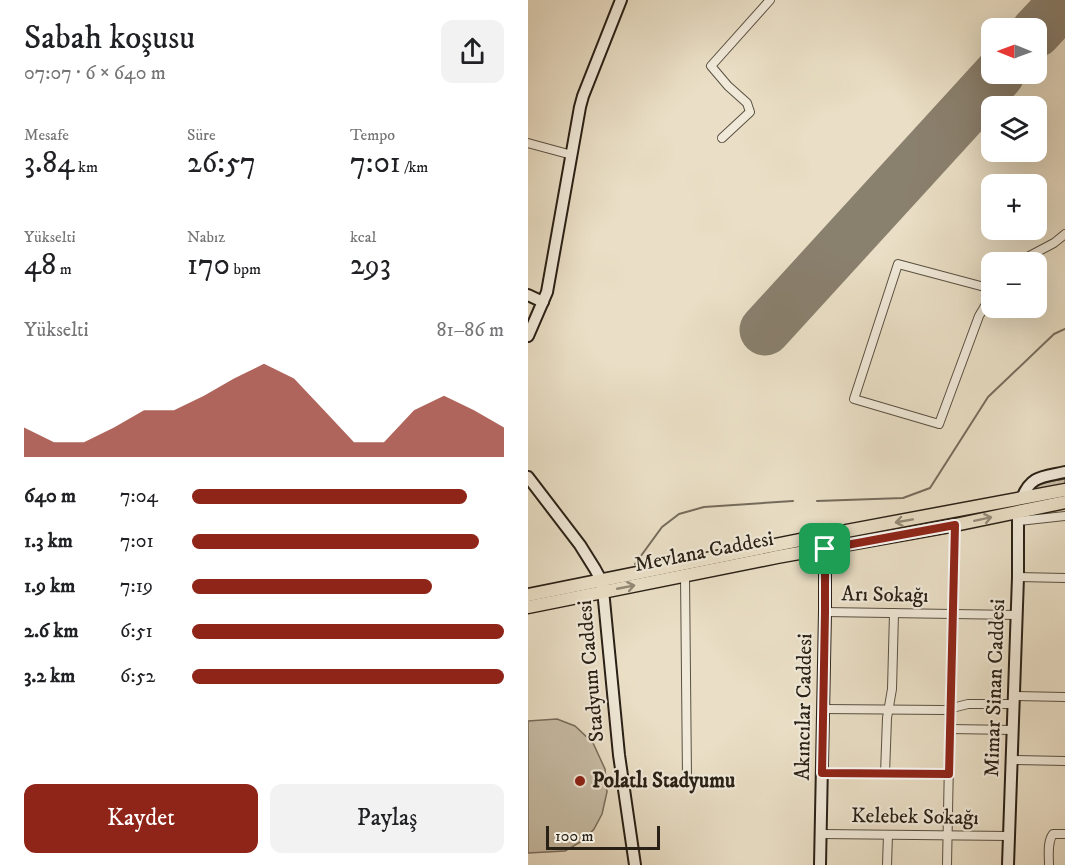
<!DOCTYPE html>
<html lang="tr">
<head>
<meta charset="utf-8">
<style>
	:root { --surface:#fff; --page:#f2f2f2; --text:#202124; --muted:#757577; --accent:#8f2418 }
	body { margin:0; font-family:"IM FELL DW Pica",serif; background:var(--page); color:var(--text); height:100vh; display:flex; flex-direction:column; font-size:22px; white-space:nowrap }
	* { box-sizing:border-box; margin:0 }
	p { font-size:20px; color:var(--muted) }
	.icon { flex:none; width:33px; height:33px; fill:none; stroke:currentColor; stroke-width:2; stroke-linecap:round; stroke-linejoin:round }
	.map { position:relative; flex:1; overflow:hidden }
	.drawer { display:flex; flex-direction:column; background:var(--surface); width:528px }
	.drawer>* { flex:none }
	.needle { width:39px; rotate:271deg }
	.tools { position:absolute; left:453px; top:18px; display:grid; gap:12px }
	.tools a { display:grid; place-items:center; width:66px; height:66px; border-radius:12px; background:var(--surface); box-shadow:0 6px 24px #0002; font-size:30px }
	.scale { position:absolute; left:18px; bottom:15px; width:114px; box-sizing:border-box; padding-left:6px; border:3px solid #292016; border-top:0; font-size:16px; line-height:21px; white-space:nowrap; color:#292016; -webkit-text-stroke:4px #f1eada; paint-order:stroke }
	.pin { position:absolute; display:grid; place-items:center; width:51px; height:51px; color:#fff; margin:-26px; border-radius:12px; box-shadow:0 3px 9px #0006 }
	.round { display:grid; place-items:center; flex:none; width:63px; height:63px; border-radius:12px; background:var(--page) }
	.summary { display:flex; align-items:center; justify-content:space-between; height:102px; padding:0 24px }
	h1 { font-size:33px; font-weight:600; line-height:45px }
	.figures { display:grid; grid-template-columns:repeat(3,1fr); gap:9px; height:102px; padding:6px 24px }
	.figures div { display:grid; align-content:center }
	.figures b { font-size:30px; font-weight:600 }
	.figures small { font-size:16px; font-weight:400 }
	.figures p { font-size:16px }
	.chart { height:168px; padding:12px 24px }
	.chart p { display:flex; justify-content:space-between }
	.chart svg { width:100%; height:108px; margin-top:6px; fill:var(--accent); opacity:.7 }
	.cta { display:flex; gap:12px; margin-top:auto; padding:12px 24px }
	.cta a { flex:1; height:69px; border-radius:12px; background:var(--accent); color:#fff; font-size:24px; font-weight:600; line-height:69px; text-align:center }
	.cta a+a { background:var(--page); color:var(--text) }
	ul { padding:0 24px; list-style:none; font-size:20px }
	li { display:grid; grid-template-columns:96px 72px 1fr; align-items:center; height:45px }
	li i { height:15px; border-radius:8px; background:var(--accent) }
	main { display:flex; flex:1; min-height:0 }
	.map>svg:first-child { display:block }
	.green { fill:#c9bfa8; stroke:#79705f; stroke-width:1.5 }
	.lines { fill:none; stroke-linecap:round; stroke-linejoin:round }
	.stream { stroke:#756c5c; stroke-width:2 }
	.runway { stroke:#8a806e; stroke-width:51 }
	.street-casing { stroke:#595042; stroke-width:10 }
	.secondary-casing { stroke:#292016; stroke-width:14 }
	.primary-casing { stroke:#292016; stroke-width:15 }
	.street { stroke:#f1eada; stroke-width:8 }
	.secondary { stroke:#f1eada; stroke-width:10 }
	.primary { stroke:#eadfc6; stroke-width:12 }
	.oneway { stroke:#938977 }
	.route-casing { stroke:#fff; stroke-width:12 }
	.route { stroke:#8f2418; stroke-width:8 }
	.poi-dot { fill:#8f2418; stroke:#f1eada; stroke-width:2 }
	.labels { text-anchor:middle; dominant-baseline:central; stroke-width:4.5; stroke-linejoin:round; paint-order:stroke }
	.street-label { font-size:21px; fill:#292016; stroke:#f1eada }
	.poi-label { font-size:21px; font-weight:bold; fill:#292016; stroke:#f1eada; text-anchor:start }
</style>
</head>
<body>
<main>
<section class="drawer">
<div class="summary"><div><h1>Sabah koşusu</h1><p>07:07 · 6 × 640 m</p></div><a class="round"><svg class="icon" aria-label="share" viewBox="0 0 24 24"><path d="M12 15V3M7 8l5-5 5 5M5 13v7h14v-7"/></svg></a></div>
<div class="figures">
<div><p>Mesafe</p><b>3.84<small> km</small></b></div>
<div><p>Süre</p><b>26:57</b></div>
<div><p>Tempo</p><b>7:01<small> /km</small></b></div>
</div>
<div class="figures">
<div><p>Yükselti</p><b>48<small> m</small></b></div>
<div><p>Nabız</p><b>170<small> bpm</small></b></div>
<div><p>kcal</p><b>293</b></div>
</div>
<div class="chart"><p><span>Yükselti</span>81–86 m</p>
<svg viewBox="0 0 160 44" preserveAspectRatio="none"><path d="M0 44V32L10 38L20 38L30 32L40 25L50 25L60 19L70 12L80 6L90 12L100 25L110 38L120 38L130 25L140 19L150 25L160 32V44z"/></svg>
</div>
<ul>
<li><b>640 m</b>7:04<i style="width:88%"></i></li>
<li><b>1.3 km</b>7:01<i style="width:92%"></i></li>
<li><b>1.9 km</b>7:19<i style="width:77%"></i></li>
<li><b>2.6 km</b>6:51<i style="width:100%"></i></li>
<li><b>3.2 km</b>6:52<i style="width:100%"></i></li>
</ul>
<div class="cta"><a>Kaydet</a><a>Paylaş</a></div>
</section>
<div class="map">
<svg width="537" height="865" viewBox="0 0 537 865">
	<rect width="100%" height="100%" fill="#eadfc6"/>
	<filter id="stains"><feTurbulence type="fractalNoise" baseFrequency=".00333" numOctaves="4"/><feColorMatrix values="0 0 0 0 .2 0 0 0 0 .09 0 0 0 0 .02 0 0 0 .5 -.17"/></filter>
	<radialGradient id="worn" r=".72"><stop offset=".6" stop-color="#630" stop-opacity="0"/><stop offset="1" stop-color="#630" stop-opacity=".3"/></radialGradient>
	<g class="green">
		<path d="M537 479V485L502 491C511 482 525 481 537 479Z"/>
		<path d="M29 719 47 726 65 743 77 769 79 792 74 814 66 829 56 840 37 851 0 853V721Z"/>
	</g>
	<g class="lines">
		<g class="stream">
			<path d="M289 501 375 498 402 488 460 397 526 334 537 329"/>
			<path d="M107 564 134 527 151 514 176 507 265 501"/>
		</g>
		<g class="runway">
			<path d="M508 32 537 1"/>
			<path d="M237 330 471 74"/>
		</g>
		<g class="street-casing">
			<g id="street">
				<path d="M194 138 222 112 219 103 200 86 183 66 242 0"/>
				<path d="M0 143 44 155"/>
				<path d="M490 262 526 243 537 234"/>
				<path d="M464 289 370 264 326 399 411 424 451 316 464 294"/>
				<path d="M491 521 537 516"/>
				<path d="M157 575 159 778"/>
				<path d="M490 577 537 578"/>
				<path d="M297 612 489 615"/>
				<path d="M486 696 537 697"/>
				<path d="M296 709 416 710 440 704H486"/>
				<path d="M422 729 485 730"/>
				<path d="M483 760 537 761"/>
				<path d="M294 773 421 774"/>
				<path d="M357 774 359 718 364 689 366 613"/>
				<path d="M293 834 481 836"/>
				<path d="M359 865 360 835"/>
				<path d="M419 865 422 709 427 525"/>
				<path d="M521 865C521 855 519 842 525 834H537"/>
			</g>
		</g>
		<g class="secondary-casing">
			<g id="secondary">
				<path d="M0 295 15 302"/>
				<path d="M0 336 19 292 52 107 55 96 93 0"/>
				<path d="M0 477 52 545 67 569 73 580 76 600 91 755 107 865"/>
				<path d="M494 498C503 475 515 477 537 472"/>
				<path d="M292 865 297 612V549"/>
				<path d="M480 865 490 577V512"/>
			</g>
		</g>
		<g class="primary-casing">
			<g id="primary">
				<path d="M0 595 297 535 537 490"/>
				<path d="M0 607 249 557 427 525 537 502"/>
			</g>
		</g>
		<use href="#street" class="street"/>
		<use href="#secondary" class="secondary"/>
		<use href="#primary" class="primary"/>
	</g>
	<defs><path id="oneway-shaft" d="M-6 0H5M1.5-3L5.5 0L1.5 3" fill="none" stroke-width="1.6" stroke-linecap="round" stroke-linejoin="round" transform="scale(1.5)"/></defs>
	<g class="oneway">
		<use href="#oneway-shaft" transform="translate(455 519) rotate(-12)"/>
		<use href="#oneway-shaft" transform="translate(376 521) rotate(170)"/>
		<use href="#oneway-shaft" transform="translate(98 587) rotate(-11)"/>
	</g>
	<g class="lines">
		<g class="route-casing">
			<path id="route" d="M427 525 421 774 294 773 297 612V549Z"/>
		</g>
		<use href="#route" class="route"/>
	</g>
	<circle class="poi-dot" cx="52" cy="781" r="6"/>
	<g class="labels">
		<g class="street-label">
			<text transform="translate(176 552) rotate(-11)">Mevlana Caddesi</text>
			<text transform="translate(357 595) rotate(1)">Arı Sokağı</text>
			<text transform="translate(63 671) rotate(-95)">Stadyum Caddesi</text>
			<text transform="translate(467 688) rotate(-88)">Mimar Sinan Caddesi</text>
			<text transform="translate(276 707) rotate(-89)">Akıncılar Caddesi</text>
			<text transform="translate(387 817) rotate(1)">Kelebek Sokağı</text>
		</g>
		<g class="poi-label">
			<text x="64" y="781">Polatlı Stadyumu</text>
		</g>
	</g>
	<rect width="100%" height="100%" filter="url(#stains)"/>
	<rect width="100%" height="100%" fill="url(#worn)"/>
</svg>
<div class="tools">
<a><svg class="needle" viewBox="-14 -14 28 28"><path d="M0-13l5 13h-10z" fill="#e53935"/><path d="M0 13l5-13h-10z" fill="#757577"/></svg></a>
<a><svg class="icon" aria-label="layers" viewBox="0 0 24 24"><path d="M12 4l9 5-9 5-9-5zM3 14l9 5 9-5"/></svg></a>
<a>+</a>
<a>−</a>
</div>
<div class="scale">100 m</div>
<div class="pin" style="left:297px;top:549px;background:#1e9e55"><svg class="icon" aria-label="arrive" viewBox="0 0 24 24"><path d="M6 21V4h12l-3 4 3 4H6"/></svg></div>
</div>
</main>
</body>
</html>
